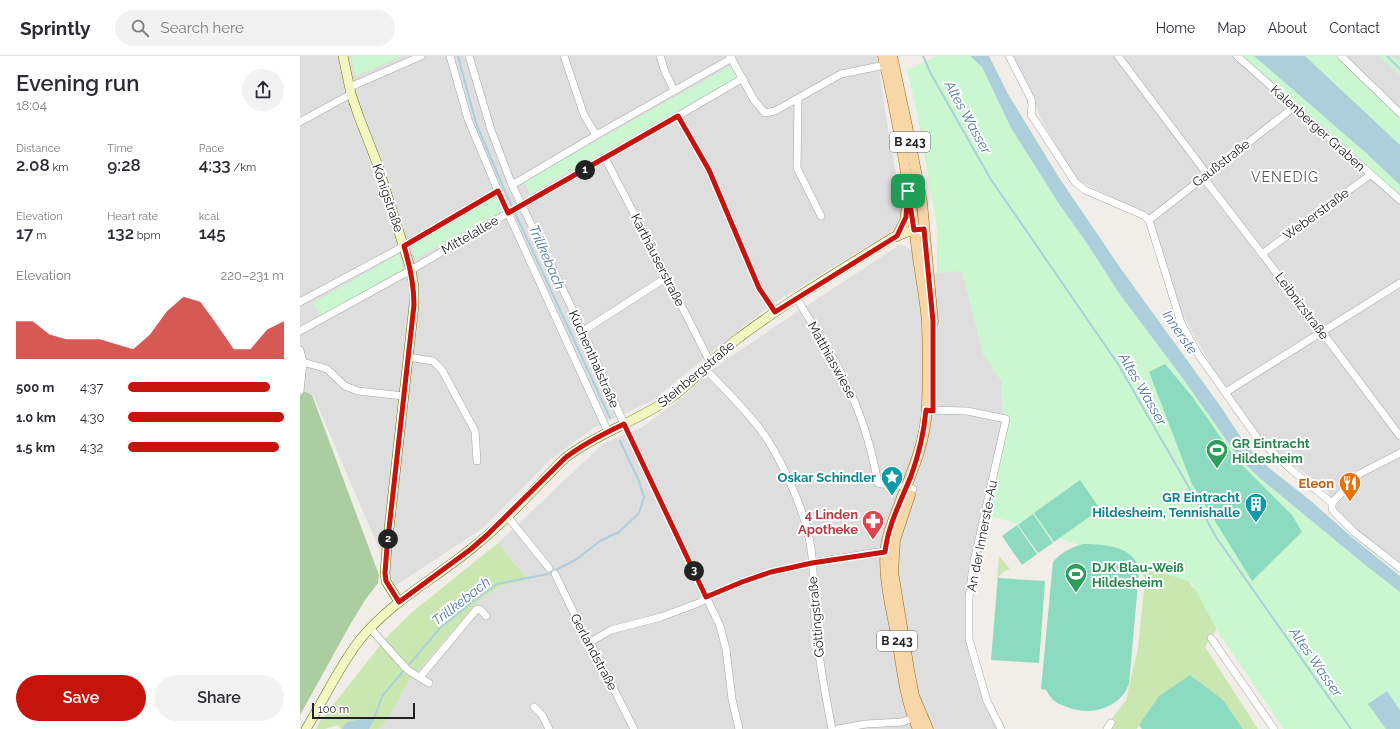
<!DOCTYPE html>
<html lang="en">
<head>
<meta charset="utf-8">
<style>
	:root { --surface:#fff; --page:#f2f2f3; --text:#2b2b33; --muted:#7c7c81; --line:#e1e1e2; --accent:#c6130c }
	body { margin:0; font-family:Raleway,sans-serif; background:var(--page); color:var(--text); height:100vh; display:flex; flex-direction:column; font-size:15px; white-space:nowrap }
	* { box-sizing:border-box; margin:0 }
	p { font-size:13px; color:var(--muted) }
	.icon { flex:none; width:22px; height:22px; fill:none; stroke:currentColor; stroke-width:2; stroke-linecap:round; stroke-linejoin:round }
	.map { position:relative; flex:1; overflow:hidden }
	.details { display:flex; flex-direction:column; background:var(--surface); width:300px }
	.details>* { flex:none }
	.scale { position:absolute; left:12px; bottom:10px; width:103px; box-sizing:border-box; padding-left:4px; border:2px solid #212121; border-top:0; font-size:11px; line-height:14px; white-space:nowrap; color:#212121; -webkit-text-stroke:3px #fff; paint-order:stroke }
	.pin { position:absolute; display:grid; place-items:center; width:34px; height:34px; color:#fff; margin:-17px; border-radius:8px; box-shadow:0 2px 6px #0006 }
	.km { position:absolute; width:20px; height:20px; margin:-10px; border-radius:50%; background:#222; color:#fff; font-size:11px; line-height:20px; text-align:center }
	.round { display:grid; place-items:center; flex:none; width:42px; height:42px; border-radius:21px; background:var(--page) }
	.overview { display:flex; align-items:center; justify-content:space-between; height:68px; padding:0 16px }
	h1 { font-size:22px; font-weight:600; line-height:30px }
	.stats { display:grid; grid-template-columns:repeat(3,1fr); gap:6px; height:68px; padding:4px 16px }
	.stats div { display:grid; align-content:center }
	.stats b { font-size:17px; font-weight:600 }
	.stats small { font-size:11px; font-weight:400 }
	.stats p { font-size:11px }
	.chart { height:112px; padding:8px 16px }
	.chart p { display:flex; justify-content:space-between }
	.chart svg { width:100%; height:72px; margin-top:4px; fill:var(--accent); opacity:.7 }
	.button { display:flex; gap:8px; margin-top:auto; padding:8px 16px }
	.button a { flex:1; height:46px; border-radius:24px; background:var(--accent); color:#fff; font-size:16px; font-weight:600; line-height:46px; text-align:center }
	.button a+a { background:var(--page); color:var(--text) }
	ul { padding:0 16px; list-style:none; font-size:13px }
	li { display:grid; grid-template-columns:64px 48px 1fr; align-items:center; height:30px }
	li i { height:10px; border-radius:5px; background:var(--accent) }
	header { display:flex; align-items:center; gap:24px; box-sizing:border-box; height:56px; padding:0 20px; background:var(--surface); border-bottom:1px solid var(--line) }
	header strong { font-size:19px }
	nav { display:flex; gap:22px; margin-inline-start:auto; font-size:14px }
	.search { width:280px; height:36px; background:var(--page); display:flex; align-items:center; gap:10px; box-sizing:border-box; padding:0 14px; border-radius:22px; color:var(--muted); font-size:15px }
	main { display:flex; flex:1; min-height:0 }
	.map>svg:first-child { display:block }
	.residential { fill:#dfdede }
	.grass { fill:#cae7b2 }
	.forest { fill:#accda0 }
	.park { fill:#caf7cf }
	.pitch { fill:#8cdabf }
	.water { fill:#accfdb }
	.lines { fill:none; stroke-linecap:round; stroke-linejoin:round }
	.stream { stroke:#accfdb; stroke-width:2 }
	.street-casing { stroke:#a5a5a5; stroke-width:8 }
	.secondary-casing { stroke:#66740c; stroke-width:10 }
	.primary-casing { stroke:#956b09; stroke-width:11 }
	.street { stroke:#fff; stroke-width:7 }
	.secondary { stroke:#f2f6c1; stroke-width:9 }
	.primary { stroke:#f7d7a8; stroke-width:10 }
	.route-casing { stroke:#fff; stroke-width:8 }
	.route { stroke:#c6130c; stroke-width:5 }
	.labels { text-anchor:middle; dominant-baseline:central; stroke-width:4; stroke-linejoin:round; paint-order:stroke }
	.shield { fill:#fff; stroke:#646464; stroke-width:1 }
	.shield-label { font-size:12px; font-weight:bold; fill:#212121 }
	.street-label { font-size:13px; fill:#212121; stroke:#fff }
	.leisure-label { font-size:13px; font-weight:bold; fill:#27864d; stroke:#fff; text-anchor:start }
	.culture-label { font-size:13px; font-weight:bold; fill:#0d838f; stroke:#fff; text-anchor:end }
	.food-label { font-size:13px; font-weight:bold; fill:#c56008; stroke:#fff; text-anchor:end }
	.health-label { font-size:13px; font-weight:bold; fill:#be3a42; stroke:#fff; text-anchor:end }
	.water-label { font-size:14px; font-style:italic; fill:#4f77a4; stroke:#fff }
	.neighbourhood-label { font-size:14px; letter-spacing:1px; fill:#545454; stroke:#fff }
</style>
</head>
<body>
<header>
<strong>Sprintly</strong>
<div class="search"><svg class="icon" aria-label="search" viewBox="0 0 24 24"><circle cx="10" cy="10" r="6"/><path d="M15 15l6 6"/></svg>Search here</div>
<nav><a>Home</a><a>Map</a><a>About</a><a>Contact</a></nav>
</header>
<main>
<section class="details">
<div class="overview"><div><h1>Evening run</h1><p>18:04</p></div><a class="round"><svg class="icon" aria-label="share" viewBox="0 0 24 24"><path d="M12 15V3M7 8l5-5 5 5M5 13v7h14v-7"/></svg></a></div>
<div class="stats">
<div><p>Distance</p><b>2.08<small> km</small></b></div>
<div><p>Time</p><b>9:28</b></div>
<div><p>Pace</p><b>4:33<small> /km</small></b></div>
</div>
<div class="stats">
<div><p>Elevation</p><b>17<small> m</small></b></div>
<div><p>Heart rate</p><b>132<small> bpm</small></b></div>
<div><p>kcal</p><b>145</b></div>
</div>
<div class="chart"><p><span>Elevation</span>220–231 m</p>
<svg viewBox="0 0 160 44" preserveAspectRatio="none"><path d="M0 44V21L10 21L20 29L30 32L40 32L50 32L60 35L70 38L80 29L90 15L100 6L110 9L120 23L130 38L140 38L150 26L160 21V44z"/></svg>
</div>
<ul>
<li><b>500 m</b>4:37<i style="width:91%"></i></li>
<li><b>1.0 km</b>4:30<i style="width:100%"></i></li>
<li><b>1.5 km</b>4:32<i style="width:97%"></i></li>
</ul>
<div class="button"><a>Save</a><a>Share</a></div>
</section>
<div class="map">
<svg width="1100" height="673" viewBox="0 0 1100 673">
	<rect width="100%" height="100%" fill="#f1eee9"/>
	<g class="residential">
		<path d="M0 0H577L588 73 603 158 596 173 469 250 352 345 295 371 251 403 183 472 95 530 13 339 0 333Z"/>
		<path d="M713 0H936L1100 145V507L1049 468 1034 452 1028 436 957 378 926 336 881 256 850 161 776 123 741 63 734 47 736 44 720 17Z"/>
		<path d="M1037 0H1100V61L1039 2Z"/>
		<path d="M601 188 611 194 619 223 637 217 662 215 684 300 702 326 703 360 698 418 672 543 670 583 688 645 701 673H79L85 667 109 625 178 546 199 531 228 524 198 487 304 387 341 372 382 342 413 313 482 266Z"/>
	</g>
	<g class="grass">
		<path d="M618 62H636L871 478 892 531 906 534 925 560 905 591 958 673H943L923 644 859 640 837 673H808L806 670 826 644 838 592 845 522 835 503 702 326 684 300 683 211 662 215 637 217 638 173Z"/>
		<path d="M198 487 228 524 199 531 178 546 109 625 85 667 79 673H41L38 669 25 673H16L18 668 86 582 111 557Z"/>
		<path d="M699 500 710 513 703 516 698 522 691 604Z"/>
	</g>
	<path class="forest" d="M0 333 12 339 79 519 78 527 65 544 51 567 0 659Z"/>
	<g class="park">
		<path d="M51 0H103L56 20Z"/>
		<path d="M637 0H670L682 11 711 72 759 148 786 186 821 240 884 324 934 395 945 408 962 424 1064 508 1100 536V673H984L918 576 891 526 689 459 698 418 703 360 702 326 684 300 662 215 637 217 638 173 620 69 607 14Z"/>
		<path d="M939 0H1037L1039 2 1100 61V143Z"/>
		<path d="M1079 0C1088 0 1093 0 1100 5V19Z"/>
		<path d="M431 10 437 22 230 138 224 125Z"/>
		<path d="M197 141 204 154 115 203 111 191Z"/>
		<path d="M99 198 103 213 21 261 13 247Z"/>
	</g>
	<g class="pitch">
		<path d="M865 308 891 339 936 403 992 459 1002 476 952 525 892 428 849 316Z"/>
		<path d="M780 424 800 453 754 486 734 457Z"/>
		<path d="M733 458 753 487 738 497 718 469Z"/>
		<path d="M717 469 737 498 722 509 702 480Z"/>
		<path d="M783 488C798 488 825 489 835 504 837 507 838 512 839 516L829 628C827 631 826 636 823 639 809 655 786 659 767 651 762 649 756 647 753 644 750 641 748 637 746 634L741 633 753 506C762 496 770 492 783 488Z"/>
		<path d="M698 522 745 525 739 607 691 604Z"/>
		<path d="M890 619 923 644 943 673H842L839 669 859 640Z"/>
	</g>
	<g class="water">
		<path d="M670 0H689L708 38 758 120 821 213 921 351 946 389 969 412 1011 445 1054 483 1100 520V536L1064 508 962 424 945 408 934 395 884 324 821 240 786 186 759 148 711 72 682 11Z"/>
		<path d="M954 0H1005L1100 89V129L1065 96Z"/>
		<path d="M1087 635 1100 654V673H1086L1068 648Z"/>
		<path d="M72 661 74 663 69 673H42L47 666Z"/>
	</g>
	<g class="lines">
		<g class="stream">
			<path d="M158 0 176 67 204 133 310 362"/>
			<path d="M623 0 631 18 690 122 818 308 887 428 916 481 1051 673"/>
			<path d="M1087 0 1100 13"/>
			<path d="M73 664 83 639 141 571 176 543 197 528 248 518 277 503 300 485 319 476 339 457 344 441 339 425 320 385"/>
		</g>
		<g class="street-casing">
			<g id="street">
				<path d="M150 0 168 63 198 135 308 376"/>
				<path d="M169 0 191 74 212 129 283 275 324 368 420 570 426 593 432 643 439 673"/>
				<path d="M264 0 284 59 296 79"/>
				<path d="M360 0 365 16 374 34"/>
				<path d="M430 0 454 44 465 57 475 55 541 18 585 9"/>
				<path d="M709 0 731 43 732 50 731 58 775 126 785 134 843 159 849 164 881 267 898 298 958 383 993 415 1032 447V452L1033 455 1054 476 1100 512"/>
				<path d="M818 0 907 118"/>
				<path d="M937 0 1100 144"/>
				<path d="M1041 0 1100 57"/>
				<path d="M50 31 121 0"/>
				<path d="M498 43 497 112 521 160"/>
				<path d="M378 60 409 114 459 232 475 256"/>
				<path d="M0 66 51 38"/>
				<path d="M305 102 367 221 410 306"/>
				<path d="M903 121 1022 276 1100 380"/>
				<path d="M212 129 300 77 432 2"/>
				<path d="M849 164 994 51"/>
				<path d="M962 198 1070 119"/>
				<path d="M497 243C515 273 536 303 550 336 564 365 572 395 578 427L582 428 599 429 613 433"/>
				<path d="M0 246 104 190 198 135"/>
				<path d="M0 275 111 214 208 157 378 60 443 22"/>
				<path d="M283 275 367 221"/>
				<path d="M0 294 3 306 0 335"/>
				<path d="M108 301 133 305 142 314 175 375 177 405"/>
				<path d="M3 306 27 313 45 330 58 335 104 340"/>
				<path d="M404 312C424 332 443 351 460 373 479 398 501 447 508 477 515 505 513 536 515 565 518 601 525 637 532 673"/>
				<path d="M926 336 1100 227"/>
				<path d="M626 354 667 355 706 363 673 510 669 542V583L687 645 701 673"/>
				<path d="M1032 447 1059 418 1100 397"/>
				<path d="M207 460 249 512"/>
				<path d="M255 518 286 582 290 586 334 673"/>
				<path d="M70 572 102 608 109 615 129 627"/>
				<path d="M911 582 974 673"/>
				<path d="M290 586 311 574 361 561 401 546 406 541 442 526 471 516 512 507 578 496H590"/>
				<path d="M120 621 176 554 180 553 186 560"/>
				<path d="M234 651 242 659 249 673"/>
				<path d="M538 673 566 668 602 666 616 661"/>
				<path d="M807 673 811 667"/>
			</g>
		</g>
		<g class="secondary-casing">
			<g id="secondary">
				<path d="M43 0 51 38 59 61 77 107 111 214 114 231V249L87 491 85 517 86 525 99 546"/>
				<path d="M6 673C24 644 38 612 59 585 89 547 134 523 171 493 205 466 234 433 265 402 298 377 338 365 372 341 396 324 416 298 440 281 488 245 541 214 592 182L607 176 620 174"/>
			</g>
		</g>
		<g class="primary-casing">
			<g id="primary">
				<path d="M583 0C598 64 609 129 617 194 620 218 625 241 627 266 628 294 628 323 627 352 625 397 602 435 589 477 579 507 591 551 597 583 602 613 605 645 618 673"/>
				<path d="M592 0 607 70 622 146 633 266"/>
				<path d="M597 180 605 166 607 149"/>
				<path d="M610 439 595 484 593 516 609 614 614 640 628 673"/>
			</g>
		</g>
		<use href="#street" class="street"/>
		<use href="#secondary" class="secondary"/>
		<use href="#primary" class="primary"/>
	</g>
	<g class="lines">
		<g class="route-casing">
			<path id="route" d="M378 60 409 114 459 232 475 256 597 180 606 161 608 135 614 174 624 173 633 265V355L626 354C624 377 619 398 611 420 601 445 588 469 585 496L512 507 471 516 442 526 406 541 324 368C303 378 283 388 265 402L187 479 171 493 99 546 86 525 85 517 87 491 114 249C114 228 110 210 104 190L198 135 208 157Z"/>
		</g>
		<use href="#route" class="route"/>
	</g>
	<defs>
		<g id="stadium-pin" transform="scale(1.15)"><path d="M0 17L-7.5 6A9.5 9.5 0 1 1 7.5 6Z" fill="#2e9e5b" stroke="#fff"/><path d="M0-5a6.5 5 0 1 0 0 10a6.5 5 0 1 0 0-10ZM-3.5-1.8h7v3.6h-7Z" fill="#fff"/></g>
		<g id="sight-pin" transform="scale(1.15)"><path d="M0 17L-7.5 6A9.5 9.5 0 1 1 7.5 6Z" fill="#0f9aa8" stroke="#fff"/><path d="M0-6L1.8-2.2L6-1.7L2.9 1.2L3.7 5.4L0 3.3L-3.7 5.4L-2.9 1.2L-6-1.7L-1.8-2.2Z" fill="#fff"/></g>
		<g id="restaurant-pin" transform="scale(1.15)"><path d="M0 17L-7.5 6A9.5 9.5 0 1 1 7.5 6Z" fill="#e8710a" stroke="#fff"/><path d="M-5-6h1v4h1v-4h1v4h1v-4h1v5L-1.5 .5V6h-2V.5L-5-1ZM5-6V6H3V1.5H1.5Q1.5-4 5-6Z" fill="#fff"/></g>
		<g id="building-pin" transform="scale(1.15)"><path d="M0 17L-7.5 6A9.5 9.5 0 1 1 7.5 6Z" fill="#0f9aa8" stroke="#fff"/><path d="M-4-6H4V6H1V3H-1V6H-4ZM-2.5-4.3h1.7v1.8h-1.7ZM.8-4.3h1.7v1.8H.8ZM-2.5-1h1.7V.8h-1.7ZM.8-1h1.7V.8H.8Z" fill="#fff"/></g>
		<g id="pharmacy-pin" transform="scale(1.15)"><path d="M0 17L-7.5 6A9.5 9.5 0 1 1 7.5 6Z" fill="#e0444e" stroke="#fff"/><path d="M-2-6h4v4h4v4h-4v4h-4v-4h-4v-4h4Z" fill="#fff"/></g>
	</defs>
	<g fill-rule="evenodd">
		<use href="#stadium-pin" x="917" y="394"/>
		<use href="#sight-pin" x="592" y="421"/>
		<use href="#restaurant-pin" x="1050" y="427"/>
		<use href="#building-pin" x="956" y="448"/>
		<use href="#pharmacy-pin" x="573" y="465"/>
		<use href="#stadium-pin" x="776" y="518"/>
	</g>
	<g class="labels">
		<g class="shield">
			<rect x="590" y="76" width="40" height="20" rx="3"/>
			<rect x="577" y="575" width="40" height="20" rx="3"/>
		</g>
		<g class="shield-label">
			<text x="610" y="86">B 243</text>
			<text x="597" y="585">B 243</text>
		</g>
		<g class="street-label">
			<text transform="translate(1018 72) rotate(42)">Kalenberger Graben</text>
			<text transform="translate(921 107) rotate(-38)">Gaußstraße</text>
			<text transform="translate(88 142) rotate(71)">Königstraße</text>
			<text transform="translate(1016 158) rotate(-36)">Weberstraße</text>
			<text transform="translate(170 179) rotate(-30)">Mittelallee</text>
			<text transform="translate(358 204) rotate(63)">Karthäuserstraße</text>
			<text transform="translate(1002 250) rotate(53)">Leibnizstraße</text>
			<text transform="translate(294 303) rotate(66)">Küchenthalstraße</text>
			<text transform="translate(532 304) rotate(61)">Matthiaswiese</text>
			<text transform="translate(396 318) rotate(-40)">Steinbergstraße</text>
			<text transform="translate(682 480) rotate(-79)">An der Innerste-Au</text>
			<text transform="translate(516 561) rotate(-95)">Göttingstraße</text>
			<text transform="translate(294 596) rotate(62)">Gerlandstraße</text>
		</g>
		<g class="leisure-label">
			<text x="932" y="387">GR Eintracht<tspan x="932" dy="15">Hildesheim</tspan></text>
			<text x="792" y="511">DJK Blau-Weiß<tspan x="792" dy="15">Hildesheim</tspan></text>
		</g>
		<g class="culture-label">
			<text x="576" y="421">Oskar Schindler</text>
			<text x="940" y="441">GR Eintracht<tspan x="940" dy="15">Hildesheim, Tennishalle</tspan></text>
		</g>
		<g class="food-label">
			<text x="1034" y="427">Eleon</text>
		</g>
		<g class="health-label">
			<text x="558" y="458">4 Linden<tspan x="558" dy="15">Apotheke</tspan></text>
		</g>
		<g class="water-label">
			<text transform="translate(668 61) rotate(61)">Altes Wasser</text>
			<text transform="translate(247 201) rotate(66)">Trillkebach</text>
			<text transform="translate(880 276) rotate(55)">Innerste</text>
			<text transform="translate(843 333) rotate(60)">Altes Wasser</text>
			<text transform="translate(161 545) rotate(-38)">Trillkebach</text>
			<text transform="translate(1016 606) rotate(55)">Altes Wasser</text>
		</g>
		<g class="neighbourhood-label">
			<text x="985" y="121">VENEDIG</text>
		</g>
	</g>
</svg>
<div class="scale">100 m</div>
<div class="pin" style="left:608px;top:135px;background:#1e9e55"><svg class="icon" aria-label="arrive" viewBox="0 0 24 24"><path d="M6 21V4h12l-3 4 3 4H6"/></svg></div>
<b class="km" style="left:285px;top:114px">1</b>
<b class="km" style="left:88px;top:483px">2</b>
<b class="km" style="left:394px;top:515px">3</b>
</div>
</main>
</body>
</html>
